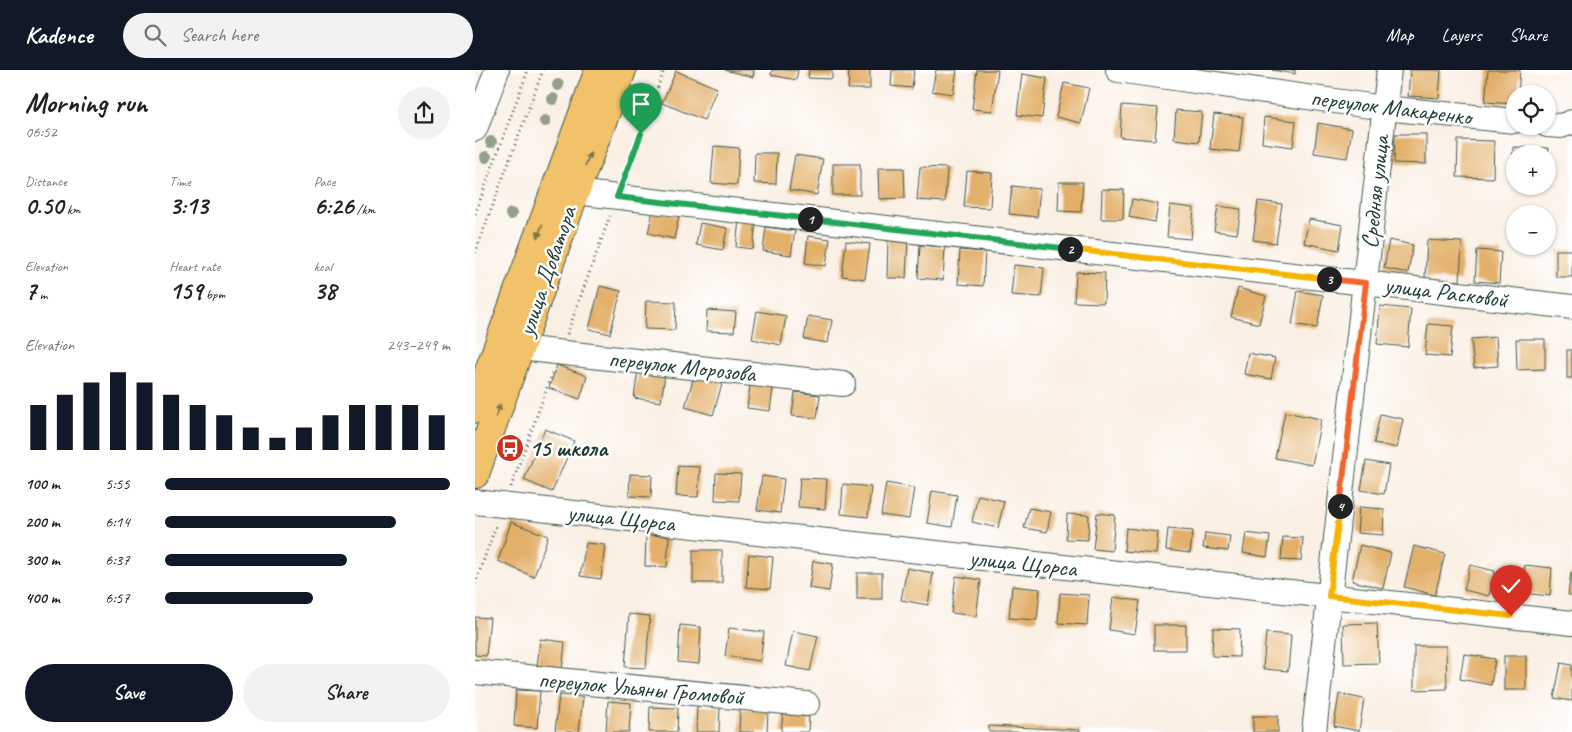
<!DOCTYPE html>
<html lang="en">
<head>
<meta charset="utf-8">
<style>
	:root { --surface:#fff; --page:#f2f2f2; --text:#202124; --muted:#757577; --accent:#111827 }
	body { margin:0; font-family:Caveat,sans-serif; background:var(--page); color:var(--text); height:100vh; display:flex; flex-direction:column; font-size:19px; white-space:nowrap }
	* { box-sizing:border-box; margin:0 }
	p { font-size:16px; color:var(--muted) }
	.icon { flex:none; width:28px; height:28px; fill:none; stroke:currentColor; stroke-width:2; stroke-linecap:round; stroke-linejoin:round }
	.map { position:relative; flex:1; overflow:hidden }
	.details { display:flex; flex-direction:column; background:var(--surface); width:475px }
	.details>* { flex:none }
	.fabs { position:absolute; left:1031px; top:15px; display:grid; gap:10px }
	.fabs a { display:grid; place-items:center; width:50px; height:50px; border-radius:50%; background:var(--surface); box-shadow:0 1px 4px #0004; font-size:25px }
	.pin { position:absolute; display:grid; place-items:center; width:42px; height:42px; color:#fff; margin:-51px -21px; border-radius:50% 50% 50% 0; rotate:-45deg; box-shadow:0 0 5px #0007 }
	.pin .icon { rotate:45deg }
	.km { position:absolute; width:25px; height:25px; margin:-12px; border-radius:50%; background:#222; color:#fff; font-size:14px; line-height:25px; text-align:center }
	.round { display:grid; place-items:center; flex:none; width:52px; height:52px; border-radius:26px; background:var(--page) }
	.headline { display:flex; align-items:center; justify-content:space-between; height:85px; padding:0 25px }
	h1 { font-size:28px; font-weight:700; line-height:38px }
	.stats { display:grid; grid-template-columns:repeat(3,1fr); gap:8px; height:85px; padding:5px 25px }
	.stats div { display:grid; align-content:center }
	.stats b { font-size:25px; font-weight:700 }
	.stats small { font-size:14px; font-weight:400 }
	.stats p { font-size:14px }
	.chart { height:140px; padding:10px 25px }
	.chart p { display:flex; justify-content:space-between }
	.chart svg { width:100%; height:90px; margin-top:5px; stroke:var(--accent); stroke-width:6 }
	.button { display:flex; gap:10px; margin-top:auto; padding:10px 25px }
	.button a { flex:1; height:58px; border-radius:30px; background:var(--accent); color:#fff; font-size:20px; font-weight:700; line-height:58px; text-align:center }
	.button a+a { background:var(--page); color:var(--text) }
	ul { padding:0 25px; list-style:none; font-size:16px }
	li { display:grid; grid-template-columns:80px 60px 1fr; align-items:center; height:38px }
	li i { height:12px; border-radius:6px; background:var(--accent) }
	header { display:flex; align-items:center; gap:30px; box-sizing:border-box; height:70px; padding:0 25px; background:var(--accent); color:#fff }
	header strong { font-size:24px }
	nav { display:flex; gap:28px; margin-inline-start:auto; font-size:18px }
	.search { width:350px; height:45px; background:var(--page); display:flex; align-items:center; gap:12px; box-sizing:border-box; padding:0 18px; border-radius:28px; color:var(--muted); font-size:19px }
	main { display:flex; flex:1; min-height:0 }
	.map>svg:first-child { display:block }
	.building { fill:#e3b06b }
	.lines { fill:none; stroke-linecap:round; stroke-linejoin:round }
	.minor-casing { stroke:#40584e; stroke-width:26 }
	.major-casing { stroke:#40584e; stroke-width:30 }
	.path { stroke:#40584e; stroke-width:3; stroke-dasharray:1 4; stroke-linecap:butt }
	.minor { stroke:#fff; stroke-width:24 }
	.major { stroke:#f2c26a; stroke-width:28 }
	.tree { fill:#94a08a }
	.oneway { fill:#7e794c }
	.split-1-casing { stroke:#fff; stroke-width:10 }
	.split-2-casing { stroke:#fff; stroke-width:10 }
	.split-3-casing { stroke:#fff; stroke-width:10 }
	.split-4-casing { stroke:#fff; stroke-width:10 }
	.split-5-casing { stroke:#fff; stroke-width:10 }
	.split-1 { stroke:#22a559; stroke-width:6 }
	.split-2 { stroke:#22a559; stroke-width:6 }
	.split-3 { stroke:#f5b400; stroke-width:6 }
	.split-4 { stroke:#f0652b; stroke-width:6 }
	.split-5 { stroke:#f5b400; stroke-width:6 }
	.labels { text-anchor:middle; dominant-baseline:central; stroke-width:5; stroke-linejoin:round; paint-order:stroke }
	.street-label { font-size:24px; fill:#1f3d34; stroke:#fff }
	.poi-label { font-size:24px; font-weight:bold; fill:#1f3d34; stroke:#fff; text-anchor:start }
</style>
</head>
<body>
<header>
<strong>Kadence</strong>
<div class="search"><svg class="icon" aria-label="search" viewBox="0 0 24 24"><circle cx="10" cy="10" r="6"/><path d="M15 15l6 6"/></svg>Search here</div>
<nav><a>Map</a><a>Layers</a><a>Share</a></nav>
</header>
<main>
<section class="details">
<div class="headline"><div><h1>Morning run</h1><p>06:52</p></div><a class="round"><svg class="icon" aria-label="share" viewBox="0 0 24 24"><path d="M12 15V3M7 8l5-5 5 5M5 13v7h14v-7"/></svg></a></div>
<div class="stats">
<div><p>Distance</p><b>0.50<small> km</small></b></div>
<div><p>Time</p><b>3:13</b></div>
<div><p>Pace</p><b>6:26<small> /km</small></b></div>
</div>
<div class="stats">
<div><p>Elevation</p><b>7<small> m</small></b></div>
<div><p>Heart rate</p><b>159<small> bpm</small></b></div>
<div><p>kcal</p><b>38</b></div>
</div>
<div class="chart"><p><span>Elevation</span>243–249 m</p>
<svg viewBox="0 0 160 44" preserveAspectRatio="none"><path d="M5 44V22M15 44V17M25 44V11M35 44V6M45 44V11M55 44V17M65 44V22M75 44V27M85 44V33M95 44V38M105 44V33M115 44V27M125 44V22M135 44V22M145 44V22M155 44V27"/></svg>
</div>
<ul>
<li><b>100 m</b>5:55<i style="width:100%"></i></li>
<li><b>200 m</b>6:14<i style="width:81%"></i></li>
<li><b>300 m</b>6:37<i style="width:64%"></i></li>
<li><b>400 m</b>6:57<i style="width:52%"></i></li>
</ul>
<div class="button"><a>Save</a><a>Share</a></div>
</section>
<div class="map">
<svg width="1097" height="662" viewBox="0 0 1097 662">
	<rect width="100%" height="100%" fill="#fff"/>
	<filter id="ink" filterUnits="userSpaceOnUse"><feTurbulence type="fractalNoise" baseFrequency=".02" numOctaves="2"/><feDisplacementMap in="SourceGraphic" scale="10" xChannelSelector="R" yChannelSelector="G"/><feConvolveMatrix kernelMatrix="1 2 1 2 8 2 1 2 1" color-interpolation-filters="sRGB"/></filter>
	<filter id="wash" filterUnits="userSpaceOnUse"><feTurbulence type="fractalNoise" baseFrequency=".0096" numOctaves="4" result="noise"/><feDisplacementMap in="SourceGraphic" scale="20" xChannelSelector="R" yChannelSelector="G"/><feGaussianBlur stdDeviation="1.12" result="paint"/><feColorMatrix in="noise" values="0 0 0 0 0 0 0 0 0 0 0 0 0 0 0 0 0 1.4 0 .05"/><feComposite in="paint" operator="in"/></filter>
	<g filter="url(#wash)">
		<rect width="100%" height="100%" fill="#faefe3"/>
		<g id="blocks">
			<g class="building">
				<path d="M250 0H279L278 7Z"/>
				<path d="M297 0H323L321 10 296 5Z"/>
				<path d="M334 0H357V9L333 8Z"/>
				<path d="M374 0H395V19H373Z"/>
				<path d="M417 0H439L437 18 416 16Z"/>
				<path d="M461 0H482L478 24 457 21Z"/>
				<path d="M502 0H523L517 41 497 39Z"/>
				<path d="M797 0H820V4Z"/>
				<path d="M935 0H966L964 28 933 26Z"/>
				<path d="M1013 0H1045L1043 24H1040V34L1010 32Z"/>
				<path d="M201 1 242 18 229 50 187 33Z"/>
				<path d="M547 4 572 8 567 48 542 45Z"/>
				<path d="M589 13 614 18 606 53 581 47Z"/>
				<path d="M647 35 683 38 680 70 645 67Z"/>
				<path d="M701 40 727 42 724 72 699 69Z"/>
				<path d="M739 44 768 47 764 82 735 79Z"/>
				<path d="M789 47 821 51 818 77 787 73Z"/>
				<path d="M843 53 877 59 872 88 839 83Z"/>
				<path d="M920 64H951V94L919 93Z"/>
				<path d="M983 70 1019 71 1018 108 982 107Z"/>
				<path d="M239 76 264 78 262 115 236 113Z"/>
				<path d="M1038 77 1074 78 1073 84H1040V114H1037Z"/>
				<path d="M280 83H302L301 114 279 113Z"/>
				<path d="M320 85 348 89 342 125 314 120Z"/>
				<rect x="358" y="94" width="27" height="31"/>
				<path d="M445 97 472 98 470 132 442 130Z"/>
				<path d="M403 98H429L430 128 404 129Z"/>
				<path d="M492 101 517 103 515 138 489 137Z"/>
				<path d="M584 112H608L606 142 583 141Z"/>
				<path d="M537 116 565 119 562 147 534 144Z"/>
				<path d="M627 119 649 120 648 149H626Z"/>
				<path d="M657 129 683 134 680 152 654 147Z"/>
				<path d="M783 131 807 134 801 173 778 170Z"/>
				<path d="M695 135 719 138 716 169 692 167Z"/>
				<path d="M743 136 766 139 762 164 739 161Z"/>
				<path d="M178 140 204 146 199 169 173 163Z"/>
				<path d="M264 149 281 151 278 179 261 177Z"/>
				<path d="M834 149 868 155 864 180 829 173Z"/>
				<path d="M225 153 252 158 248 180 221 175Z"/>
				<path d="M291 157 320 161 316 185 288 181Z"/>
				<path d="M333 166 355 169 351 196 330 193Z"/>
				<path d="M413 168H433L431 208H412Z"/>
				<path d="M914 170 938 175 933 203 909 198Z"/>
				<path d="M952 170 987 172 985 211 950 208Z"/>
				<path d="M371 171 395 174 390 209 367 206Z"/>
				<path d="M445 175 470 177 468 210 443 208Z"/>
				<path d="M485 180 510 182 508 216 483 214Z"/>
				<path d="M1002 180 1026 182 1024 213 1000 211Z"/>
				<rect x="1081" y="180" width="16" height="27"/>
				<path d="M539 195 569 198 566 227 536 225Z"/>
				<path d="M601 202 630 203 629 233 599 232Z"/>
				<path d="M125 216 146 221 135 264 114 259Z"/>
				<path d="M763 218 791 226 784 254 756 247Z"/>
				<path d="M823 221 848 225 842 258 817 254Z"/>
				<path d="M171 231 201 232 200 260 170 259Z"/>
				<path d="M905 236 936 239 933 277 902 274Z"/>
				<path d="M232 240 261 242 259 262 231 261Z"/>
				<path d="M282 241 311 246 306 275 277 269Z"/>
				<path d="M333 246 357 250 353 273 329 269Z"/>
				<path d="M953 254 978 256 975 287 950 285Z"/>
				<path d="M1021 267 1023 296 999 298 996 269Z"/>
				<path d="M1041 269H1070V299L1042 300Z"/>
				<rect x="1092" y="280" width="5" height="28"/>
				<path d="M773 283 800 288 796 309 769 304Z"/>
				<path d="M82 295 112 306 105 329 74 318Z"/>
				<path d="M163 300 190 304 186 332 159 328Z"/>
				<path d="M220 303 248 311 238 345 210 337Z"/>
				<path d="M276 308 299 311 295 341 272 338Z"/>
				<path d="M320 322 345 325 342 348 317 346Z"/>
				<path d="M810 342 846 349 837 395 800 388Z"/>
				<path d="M905 344 928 349 922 378 899 373Z"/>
				<path d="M70 359 99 371 77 422 49 410Z"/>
				<path d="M891 391 914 395 909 424 886 420Z"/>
				<path d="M203 396 225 397 223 427 201 426Z"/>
				<path d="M241 403 266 404 264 431 240 430Z"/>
				<path d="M155 404 177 405 176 427 154 426Z"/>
				<path d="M287 406 309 409 305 443 282 440Z"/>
				<path d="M325 408 352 409 350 439 323 437Z"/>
				<path d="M411 413 439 418 434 449 406 445Z"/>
				<path d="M368 414 396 417 393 447 366 444Z"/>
				<path d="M457 421 482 425 477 457 452 453Z"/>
				<path d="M503 425 529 431 523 458 497 452Z"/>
				<path d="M884 437 909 439 908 465 882 463Z"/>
				<path d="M554 438 576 442 572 462 549 458Z"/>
				<path d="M622 443 640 445 637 481 618 479Z"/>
				<path d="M592 444 614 445 613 470 591 469Z"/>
				<path d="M36 452 73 466 59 507 23 491Z"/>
				<path d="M651 458 683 462 681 484 649 481Z"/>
				<path d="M693 459 718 461 715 483 691 480Z"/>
				<path d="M730 463 755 466 753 481 728 478Z"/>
				<path d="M771 463 795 466 792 487 768 483Z"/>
				<path d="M171 465 194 466 192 497 170 496Z"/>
				<path d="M808 467 828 468 826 491 806 490Z"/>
				<path d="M111 473 130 475 126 509 105 506Z"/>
				<path d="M885 475 916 483 908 518 877 511Z"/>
				<path d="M939 476 970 484 960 525 929 517Z"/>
				<rect x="218" y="480" width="29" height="33"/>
				<path d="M274 484 298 487 295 519 271 517Z"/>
				<path d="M338 491 358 494 354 521 334 518Z"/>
				<path d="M995 495 1020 501 1014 526 989 520Z"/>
				<path d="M1050 495 1077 498 1075 526 1047 523Z"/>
				<path d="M432 498 458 503 453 535 426 530Z"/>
				<path d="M1096 502H1097V525H1093Z"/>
				<rect x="382" y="503" width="25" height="26"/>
				<path d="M481 506 506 510 501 546 476 543Z"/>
				<path d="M537 516 565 519 562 550 534 548Z"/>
				<path d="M585 523 614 525 612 555 583 553Z"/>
				<path d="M638 527 665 531 660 564 634 560Z"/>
				<path d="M154 544 175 546 171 598 150 597Z"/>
				<path d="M0 547 15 548 11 586 0 585Z"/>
				<path d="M902 553 904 593 869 594 868 554Z"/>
				<path d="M205 555 226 557 224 594 203 592Z"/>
				<rect x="679" y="555" width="32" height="25"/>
				<path d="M254 558 289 562 285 591 250 586Z"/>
				<path d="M738 558 765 559 764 587 737 586Z"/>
				<path d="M318 561 343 566 335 601 311 596Z"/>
				<path d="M791 563 816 565 813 601 788 599Z"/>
				<path d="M65 569 90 572 87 601 62 598Z"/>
				<path d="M939 576H971L972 619 939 620Z"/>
				<path d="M989 584 1020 589 1016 615 985 609Z"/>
				<rect x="1029" y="586" width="22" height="34"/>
				<path d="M1086 593 1097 595V631L1079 628Z"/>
				<path d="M41 620 65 621 62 658 39 656Z"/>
				<path d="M864 624 889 629 884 661 859 656Z"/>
				<path d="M84 625 108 627 104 662H80Z"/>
				<path d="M133 631 156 633 154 662H131Z"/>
				<path d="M222 636 245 637 244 662H221Z"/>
				<path d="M175 637 203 638 202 662H174Z"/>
				<path d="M265 639 293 641 292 662H264Z"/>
				<path d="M308 644 334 647 333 662H306Z"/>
				<rect x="778" y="646" width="25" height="16"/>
				<path d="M514 656 605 660V662H514Z"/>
			</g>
		</g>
	</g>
	<g filter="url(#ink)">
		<use href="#blocks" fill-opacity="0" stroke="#40584e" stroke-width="1"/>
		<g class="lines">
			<g class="minor-casing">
				<g id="minor">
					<path d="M643 0 909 38 1040 51"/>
					<path d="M1072 55 1086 56 1097 52"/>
					<path d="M0 59 22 0"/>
					<path d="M100 122 1097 237"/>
					<path d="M45 278 368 314"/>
					<path d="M0 432 1097 553"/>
					<path d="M0 602 332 634"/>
					<path d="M839 662 914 0"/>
				</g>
			</g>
			<g class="major-casing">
				<g id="major">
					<path d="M0 339 124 0"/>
					<path d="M0 404 100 122 147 0"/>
				</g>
			</g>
			<g class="path">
				<path d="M150 107 189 0"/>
				<path d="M0 144 53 0"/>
				<path d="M0 183 68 0"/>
				<path d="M92 264 135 146"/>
				<path d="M36 417 78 301"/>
				<path d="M0 514 22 453"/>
			</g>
			<use href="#minor" class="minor"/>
			<use href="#major" class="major"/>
		</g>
		<g class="tree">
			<circle cx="83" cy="15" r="6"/>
			<circle cx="78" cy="29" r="6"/>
			<circle cx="70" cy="51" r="6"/>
			<circle cx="16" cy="72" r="6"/>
			<circle cx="11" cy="87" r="6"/>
			<circle cx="36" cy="144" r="6"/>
		</g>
		<defs><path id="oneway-solid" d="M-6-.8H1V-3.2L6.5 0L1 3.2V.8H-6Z" transform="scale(1.25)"/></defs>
		<g class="oneway">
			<use href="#oneway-solid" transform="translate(113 89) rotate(-69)"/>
			<use href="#oneway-solid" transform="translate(65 161) rotate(110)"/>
			<use href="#oneway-solid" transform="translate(23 341) rotate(-70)"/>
		</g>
	</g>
	<g class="lines" filter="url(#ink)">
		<g class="split-1-casing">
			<path id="split-1" d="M166 64 142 127 335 149"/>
		</g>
		<g class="split-2-casing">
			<path id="split-2" d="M335 149 595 179"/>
		</g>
		<g class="split-3-casing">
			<path id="split-3" d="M595 179 854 209"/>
		</g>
		<g class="split-4-casing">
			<path id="split-4" d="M854 209 891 213 865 436"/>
		</g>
		<g class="split-5-casing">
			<path id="split-5" d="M865 436 854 526 1036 546"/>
		</g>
		<use href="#split-1" class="split-1"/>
		<use href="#split-2" class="split-2"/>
		<use href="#split-3" class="split-3"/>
		<use href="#split-4" class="split-4"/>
		<use href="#split-5" class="split-5"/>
	</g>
	<defs>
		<g id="bus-disc" transform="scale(1.4375)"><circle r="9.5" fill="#c8321e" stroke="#fff"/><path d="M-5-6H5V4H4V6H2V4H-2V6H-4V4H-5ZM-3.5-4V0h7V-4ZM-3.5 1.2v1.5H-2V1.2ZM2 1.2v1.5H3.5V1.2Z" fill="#fff"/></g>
	</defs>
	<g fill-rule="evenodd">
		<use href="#bus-disc" x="35" y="378"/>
	</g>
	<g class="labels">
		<g class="street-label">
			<text transform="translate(916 37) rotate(7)">переулок Макаренко</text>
			<text transform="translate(900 122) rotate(-84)">Средняя улица</text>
			<text transform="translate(72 201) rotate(-71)">улица Доватора</text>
			<text transform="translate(971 222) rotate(7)">улица Расковой</text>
			<text transform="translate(207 296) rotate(6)">переулок Морозова</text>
			<text transform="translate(146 448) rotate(6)">улица Щорса</text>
			<text transform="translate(548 493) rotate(6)">улица Щорса</text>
			<text transform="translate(166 618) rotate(5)">переулок Ульяны Громовой</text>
		</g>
		<g class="poi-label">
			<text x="54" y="378">15 школа</text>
		</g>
	</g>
</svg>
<div class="fabs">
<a><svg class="icon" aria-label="locate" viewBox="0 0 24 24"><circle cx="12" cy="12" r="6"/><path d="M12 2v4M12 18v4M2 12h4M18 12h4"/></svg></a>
<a>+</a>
<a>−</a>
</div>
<div class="pin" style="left:166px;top:64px;background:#1e9e55"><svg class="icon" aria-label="arrive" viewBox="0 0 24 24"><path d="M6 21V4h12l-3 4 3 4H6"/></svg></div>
<div class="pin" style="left:1036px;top:546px;background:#d93025"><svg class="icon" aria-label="check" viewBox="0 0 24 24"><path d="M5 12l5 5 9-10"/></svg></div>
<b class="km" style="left:335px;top:149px">1</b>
<b class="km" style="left:595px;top:179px">2</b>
<b class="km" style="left:854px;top:209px">3</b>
<b class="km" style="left:865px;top:436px">4</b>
</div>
</main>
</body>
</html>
